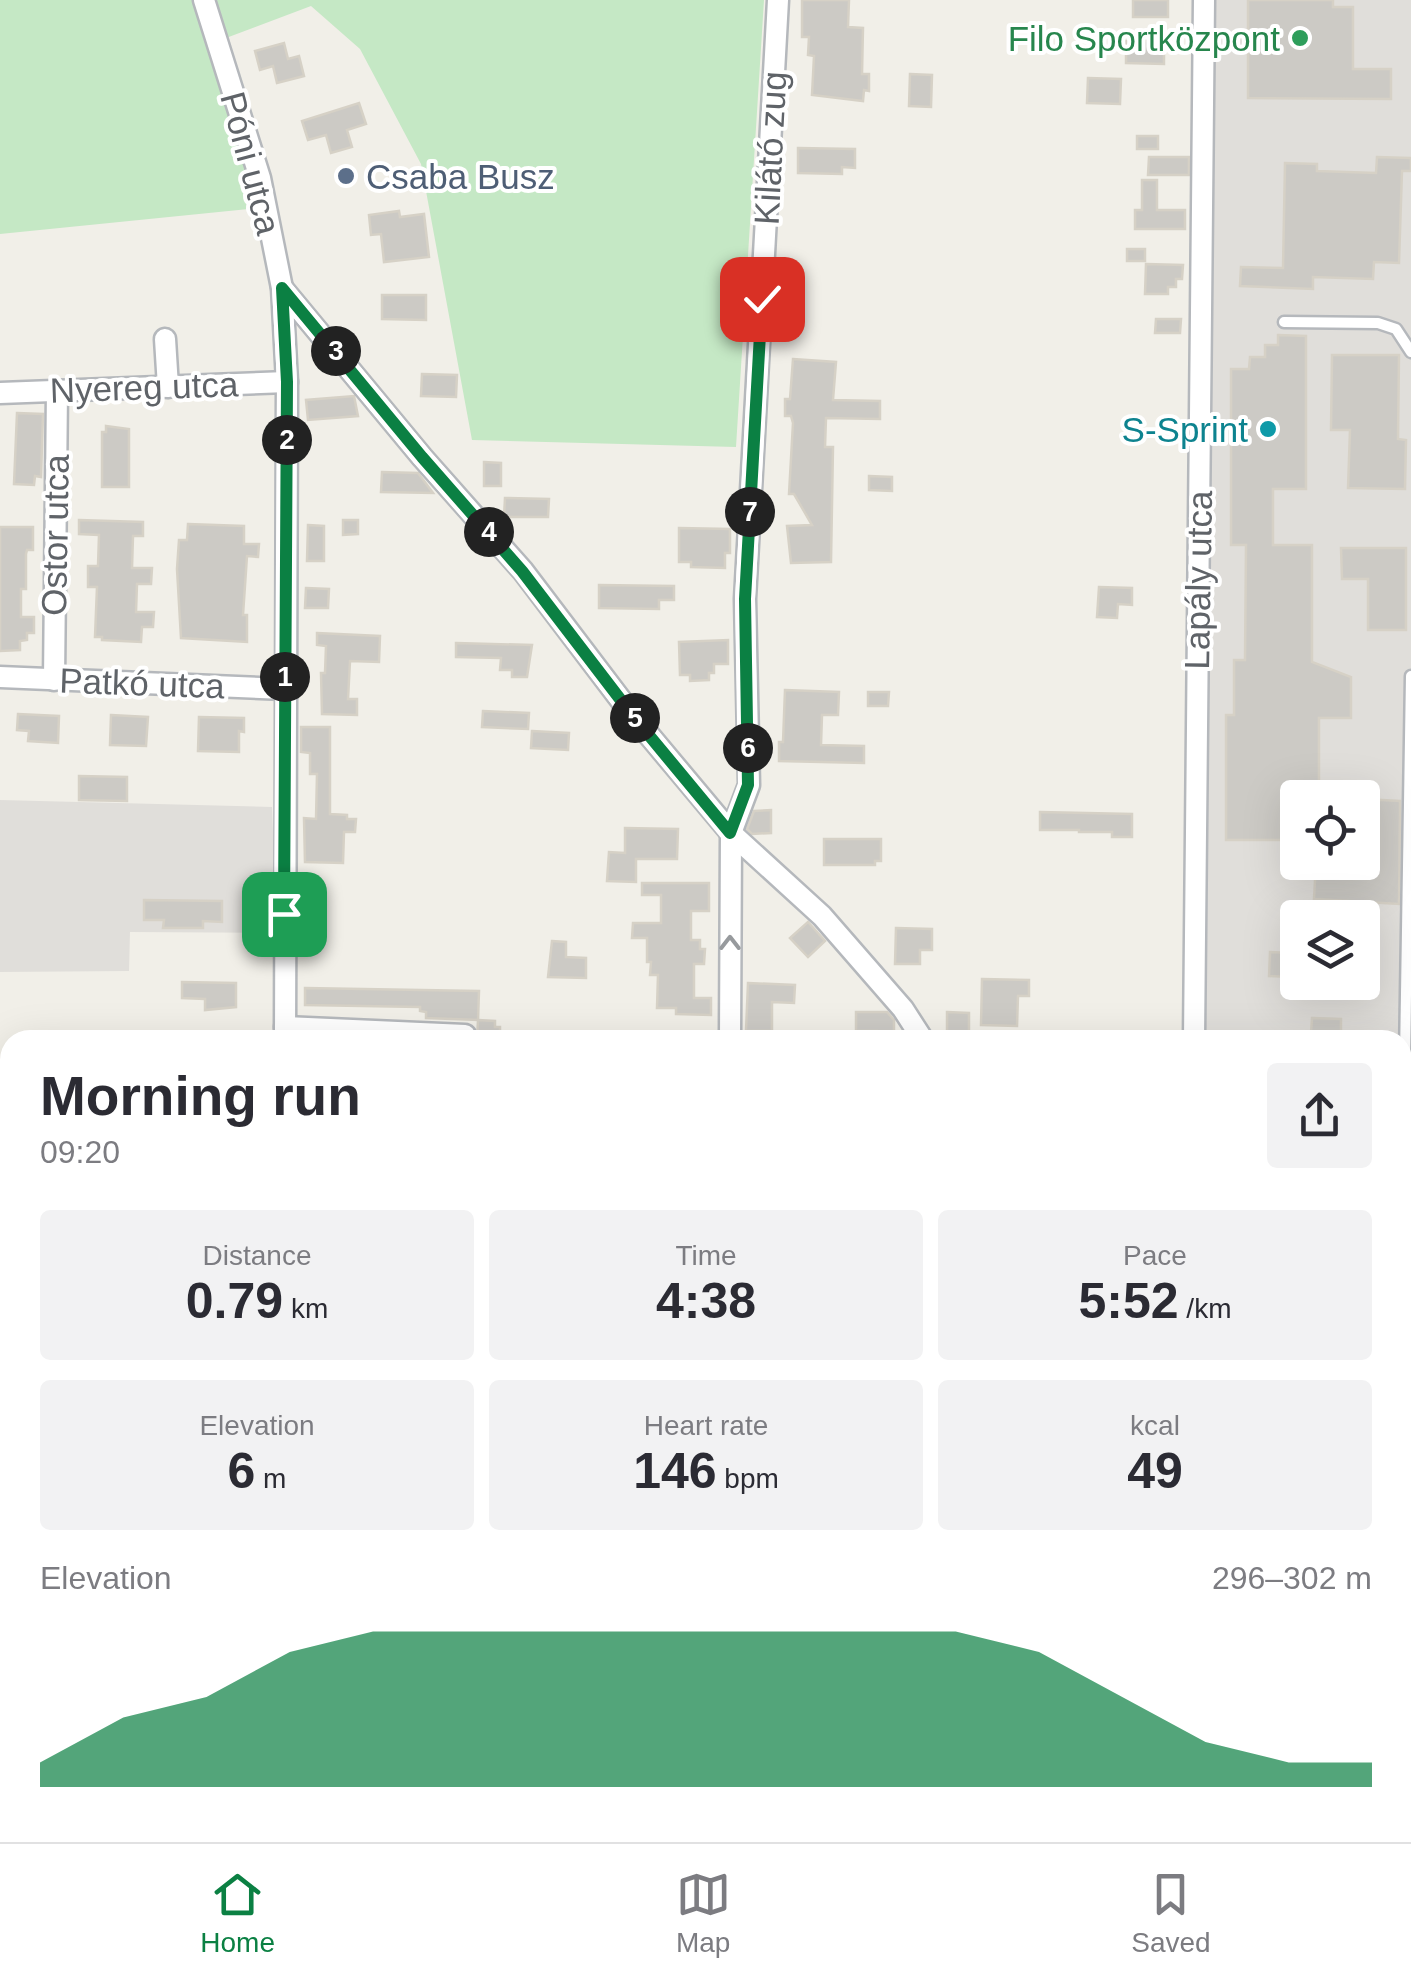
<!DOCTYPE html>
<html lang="en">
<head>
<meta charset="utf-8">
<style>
	:root { --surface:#fff; --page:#f2f2f3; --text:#2b2b33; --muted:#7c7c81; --line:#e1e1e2; --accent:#0b8043 }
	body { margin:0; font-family:Helvetica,sans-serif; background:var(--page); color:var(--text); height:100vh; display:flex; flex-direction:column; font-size:38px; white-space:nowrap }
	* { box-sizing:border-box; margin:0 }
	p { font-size:32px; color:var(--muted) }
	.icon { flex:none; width:55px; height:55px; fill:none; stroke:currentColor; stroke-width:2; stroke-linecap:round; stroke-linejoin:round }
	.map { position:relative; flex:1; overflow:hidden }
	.details { position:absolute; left:0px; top:1030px; width:1412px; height:812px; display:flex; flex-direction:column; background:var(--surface); border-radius:30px 30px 0 0; box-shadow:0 10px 40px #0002 }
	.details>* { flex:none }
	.fabs { position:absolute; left:1280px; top:780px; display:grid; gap:20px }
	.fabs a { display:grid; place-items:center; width:100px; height:100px; border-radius:10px; background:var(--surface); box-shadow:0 10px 40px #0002; font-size:50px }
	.pin { position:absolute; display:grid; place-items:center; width:85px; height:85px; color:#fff; margin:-42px; border-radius:20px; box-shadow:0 5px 15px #0006 }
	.km { position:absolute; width:50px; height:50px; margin:-25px; border-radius:50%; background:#222; color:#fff; font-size:28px; line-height:50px; text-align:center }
	.round { display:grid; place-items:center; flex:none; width:105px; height:105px; border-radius:10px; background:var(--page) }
	.overview { display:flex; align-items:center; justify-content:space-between; height:170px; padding:0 40px }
	h1 { font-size:55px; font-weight:700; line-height:75px }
	.figures { display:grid; grid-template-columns:repeat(3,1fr); gap:15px; height:170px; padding:10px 40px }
	.figures div { display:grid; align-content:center; border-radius:10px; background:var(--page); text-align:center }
	.figures b { font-size:50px; font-weight:700 }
	.figures small { font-size:28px; font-weight:400 }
	.figures p { font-size:28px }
	.chart { height:280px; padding:20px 40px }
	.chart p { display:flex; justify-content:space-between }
	.chart svg { width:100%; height:180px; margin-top:10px; fill:var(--accent); opacity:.7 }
	.menu { display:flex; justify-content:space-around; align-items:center; height:140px; border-top:2px solid var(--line); background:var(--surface); font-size:28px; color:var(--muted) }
	.menu a { display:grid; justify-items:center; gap:5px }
	.menu .active { color:var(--accent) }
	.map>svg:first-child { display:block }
	.industrial { fill:#e0deda; fill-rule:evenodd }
	.green { fill:#c5e8c5 }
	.building { fill:#cccac5; stroke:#d6d1c6; stroke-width:2.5 }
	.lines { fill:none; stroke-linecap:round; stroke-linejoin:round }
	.lane-casing { stroke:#b5b8bc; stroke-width:15 }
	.street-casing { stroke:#b5b8bc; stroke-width:25 }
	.lane { stroke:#fff; stroke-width:10 }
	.street { stroke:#fff; stroke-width:20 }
	.oneway { stroke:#979a9d }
	.route-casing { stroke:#fff; stroke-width:20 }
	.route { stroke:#0b8043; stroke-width:12 }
	.leisure-dot { fill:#2e9e5b; stroke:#fff; stroke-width:4 }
	.service-dot { fill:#5c6f8a; stroke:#fff; stroke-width:4 }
	.culture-dot { fill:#0f9aa8; stroke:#fff; stroke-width:4 }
	.labels { text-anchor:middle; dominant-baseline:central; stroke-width:8; stroke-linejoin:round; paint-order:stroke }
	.leisure-label { font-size:35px; fill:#27864d; stroke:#fff; text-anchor:end }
	.street-label { font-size:35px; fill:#5f6368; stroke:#fff }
	.service-label { font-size:35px; fill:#4e5e75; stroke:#fff; text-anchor:start }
	.culture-label { font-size:35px; fill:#0d838f; stroke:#fff; text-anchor:end }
</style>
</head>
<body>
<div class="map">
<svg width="1411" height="1842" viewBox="0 0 1411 1842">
	<rect width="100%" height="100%" fill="#f1efe8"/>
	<g class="industrial">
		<path d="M1206 0H1411V1842H1199V1832H1402V1040H1206ZM1298 798H1362V862H1298ZM1298 918H1362V982H1298Z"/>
		<path d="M0 800 272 807 277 933 130 932 129 971 0 972Z"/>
		<rect x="0" y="1114" width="10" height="133"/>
		<path d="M0 1518H5L8 1842H0Z"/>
	</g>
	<path class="green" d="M0 0H764L736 447 472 440 421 164 360 49 311 6 218 41 259 208 0 234Z"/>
	<g class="building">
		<path d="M802 0H849L848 27 863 28 862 74H869V91L864 90 863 101 812 95 814 56 808 55 809 37H802Z"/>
		<rect x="1133" y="0" width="35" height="17"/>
		<path d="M1248 0H1333V7H1353V69H1391V99L1248 98Z"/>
		<path d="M1126 41H1164V64L1126 63Z"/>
		<path d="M284 43 288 59 299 56 304 76 277 83 273 66 260 70 255 51Z"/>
		<path d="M910 74 932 75 931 107 909 106Z"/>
		<path d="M1088 78 1121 79 1120 104 1087 103Z"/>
		<path d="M359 103 366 124 347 130 352 147 331 153 326 135 308 140 302 121Z"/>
		<rect x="1137" y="136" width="21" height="13"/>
		<path d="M798 148 855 149V168L842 167V174L798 173Z"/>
		<path d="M1149 157H1189V175H1148Z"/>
		<path d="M1377 157 1411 158V171H1402L1399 263 1374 262 1373 279 1313 277V289L1240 286 1241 267 1283 268 1285 163 1317 164V171L1376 173Z"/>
		<path d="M1142 180H1157V210H1185V229H1135V210H1142Z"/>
		<path d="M399 211 400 217 424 214 429 257 384 262 381 234 371 235 369 215Z"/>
		<rect x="1127" y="249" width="18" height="12"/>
		<path d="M1146 264 1183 265 1182 279H1176V287H1168V294H1145Z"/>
		<path d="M382 295H426V320L382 319Z"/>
		<path d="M1156 319H1181L1180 333H1155Z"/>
		<path d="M1278 335 1306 336V489H1273V545H1312V662L1351 677V718H1319V798H1298V840H1226V715H1234V660H1245L1246 545H1231V369H1249L1250 357H1265V345H1278Z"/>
		<path d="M1332 355H1399L1398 439 1406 440 1405 489 1348 488 1350 430H1331Z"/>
		<path d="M793 359 836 362 833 400 880 401V419L826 418 825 447H833L831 562 791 563 787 526 812 525 794 494H789L793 423 791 416H785V399H790Z"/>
		<path d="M422 374 457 375 456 397 421 396Z"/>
		<path d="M354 396 358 416 308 420 306 400Z"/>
		<path d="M17 413 43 414 41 477 35 476 34 485 14 484Z"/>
		<path d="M106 426 129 429V487H102V432H106Z"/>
		<path d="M484 462 501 463V486H484Z"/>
		<path d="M382 472 418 473 433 493 381 492Z"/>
		<path d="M869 476 892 477V491L869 490Z"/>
		<path d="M505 498 549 499 548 517H504Z"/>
		<path d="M79 520 143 522V536H133L132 568H152L151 584H137L136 612H154L153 627H142L141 642 102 640V637H95L97 587H88V566H98L99 535 79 534Z"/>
		<path d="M343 520H358V534L343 535Z"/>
		<path d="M188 524 244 526V544H259L258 557 247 556 243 615H247V642L181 638 177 569 179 540H187Z"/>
		<path d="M308 525 324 526V561H307Z"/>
		<path d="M0 527H33V550H27L26 554V589H21V617H34V633H27V640L20 641V650L0 651Z"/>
		<path d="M679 528 730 529V553H725V568L691 567V562H679Z"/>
		<path d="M1341 548H1406V630H1368V579H1342Z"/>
		<path d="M599 585 674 586V600H659V609L599 608Z"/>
		<path d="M1099 587 1132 588V605L1118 604 1117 618 1097 617Z"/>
		<path d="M306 588 329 589 328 608H305Z"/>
		<path d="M317 633 380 636 379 662 350 661 348 699H357V715L322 714 321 673H325L326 646 317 645Z"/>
		<path d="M728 640V664H714V673H709V680L690 681V675H680L679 642Z"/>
		<path d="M456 643 532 645 527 677H512V670H500L501 658 456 657Z"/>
		<path d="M785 690 839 692 838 715H822L821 745 864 746V763L779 761V742H783Z"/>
		<path d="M868 692H889L888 706H868Z"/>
		<path d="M483 711 529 713 528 729 482 727Z"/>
		<path d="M18 714 59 716 58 743 28 741 29 731 17 730Z"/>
		<path d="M111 715 148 717 146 746 110 745Z"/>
		<path d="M199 717 244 718V732L239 731V752L198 751Z"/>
		<path d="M301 727H330V814L347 815V819H356L355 832H344L343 863 305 862 304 818 316 819 317 774H310V753L301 752Z"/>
		<path d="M532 731 569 733 568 750 531 748Z"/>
		<path d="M79 776 127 777V801L79 800Z"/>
		<path d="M1362 799 1400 801 1399 904 1314 899 1316 862H1362Z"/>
		<path d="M771 810V833L752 834 747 829 754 811Z"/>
		<path d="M1040 812 1132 814V837H1112V832H1079V830H1040Z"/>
		<path d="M625 828 678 829 677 859H636V882L607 881 609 852 625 853Z"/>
		<path d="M824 839H881V861H875V865H824Z"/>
		<path d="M642 883H709V911H691V940H700V949H705L704 964H694V998H711V1015L676 1014V1008H657L658 975H650L651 962H647V938H632L633 923H661V895H642Z"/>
		<path d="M144 900 222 901V922L203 921V928H163L164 920H144Z"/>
		<path d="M808 922 825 941 808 957 790 938Z"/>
		<path d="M896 928 932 929V950H920V964H895Z"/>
		<path d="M552 941 566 942V957L586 958V978L548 977Z"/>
		<path d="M1270 952 1289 953 1288 977 1269 976Z"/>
		<path d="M982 979 1029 980V996H1018L1017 1026 981 1025Z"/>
		<path d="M182 982 236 983V1007L205 1010V999L182 998Z"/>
		<path d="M748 983 795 985 794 1003 772 1002V1031H746Z"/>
		<path d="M305 988 479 991 478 1020 426 1018V1012L420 1011V1007L305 1005Z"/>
		<path d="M856 1012H887L894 1020V1037H877V1031H856Z"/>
		<path d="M947 1012 969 1013V1037L947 1036Z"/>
		<path d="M1312 1018 1341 1019V1034L1311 1033Z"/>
		<path d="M478 1020 495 1021V1027H500V1040H477Z"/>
	</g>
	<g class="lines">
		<g class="lane-casing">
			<g id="lane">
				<path d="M1284 322 1378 323 1396 329 1411 352"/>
				<path d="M1402 1249 1411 676"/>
				<path d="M1394 1842V1832"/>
			</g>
		</g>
		<g class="street-casing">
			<g id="street">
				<path d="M204 0 260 178 282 288 287 382 285 1040"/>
				<path d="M282 288 422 457 523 571 633 716 731 833 822 916 903 1009 923 1040"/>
				<path d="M165 339 168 387"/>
				<path d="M0 393 287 382"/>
				<path d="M0 677 284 689"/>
				<path d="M54 680 57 390"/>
				<path d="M285 1027 465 1035"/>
				<path d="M730 1040 731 833 749 785 745 599 778 0"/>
				<path d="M1194 1040 1204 0"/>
				<path d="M266 1832V1842"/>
				<path d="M721 1842V1832"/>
				<path d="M1191 1842V1832"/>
			</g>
		</g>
		<use href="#lane" class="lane"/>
		<use href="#street" class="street"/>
	</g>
	<defs><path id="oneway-chevron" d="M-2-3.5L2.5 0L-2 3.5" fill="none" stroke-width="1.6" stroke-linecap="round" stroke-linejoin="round" transform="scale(2.5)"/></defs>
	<use class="oneway" href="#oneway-chevron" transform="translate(730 943) rotate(-90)"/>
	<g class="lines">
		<g class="route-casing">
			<path id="route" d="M284 914 287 382 282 288 422 457 522 571 633 716 730 833 748 785 745 599 762 299"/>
		</g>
		<use href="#route" class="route"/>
	</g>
	<circle class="leisure-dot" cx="1300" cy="38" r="10"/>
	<circle class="service-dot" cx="346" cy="176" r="10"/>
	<circle class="culture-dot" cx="1268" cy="429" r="10"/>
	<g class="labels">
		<g class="leisure-label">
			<text x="1280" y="38">Filo Sportközpont</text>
		</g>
		<g class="street-label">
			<text transform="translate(770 148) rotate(-87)">Kilátó zug</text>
			<text transform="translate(251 163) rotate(75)">Póni utca</text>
			<text transform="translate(144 387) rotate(-2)">Nyereg utca</text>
			<text transform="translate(55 535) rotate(-89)">Ostor utca</text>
			<text transform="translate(1198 580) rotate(-89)">Lapály utca</text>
			<text transform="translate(142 683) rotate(2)">Patkó utca</text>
		</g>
		<g class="service-label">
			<text x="366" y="176">Csaba Busz</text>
		</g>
		<g class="culture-label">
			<text x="1248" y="429">S-Sprint</text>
		</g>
	</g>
</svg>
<div class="fabs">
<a><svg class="icon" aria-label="locate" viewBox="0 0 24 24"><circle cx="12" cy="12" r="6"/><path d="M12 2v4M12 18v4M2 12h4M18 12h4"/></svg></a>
<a><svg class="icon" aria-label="layers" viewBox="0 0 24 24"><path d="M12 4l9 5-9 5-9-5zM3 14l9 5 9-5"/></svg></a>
</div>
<div class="pin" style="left:284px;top:914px;background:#1e9e55"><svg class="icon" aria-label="arrive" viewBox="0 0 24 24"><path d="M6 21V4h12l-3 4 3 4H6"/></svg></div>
<div class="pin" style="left:762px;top:299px;background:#d93025"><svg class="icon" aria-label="check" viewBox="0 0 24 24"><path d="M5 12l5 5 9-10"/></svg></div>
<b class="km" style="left:285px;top:677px">1</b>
<b class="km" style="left:287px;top:440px">2</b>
<b class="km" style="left:336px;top:351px">3</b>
<b class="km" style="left:489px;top:532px">4</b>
<b class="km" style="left:635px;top:718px">5</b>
<b class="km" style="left:748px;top:748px">6</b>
<b class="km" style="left:750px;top:512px">7</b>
<section class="details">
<div class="overview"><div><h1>Morning run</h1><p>09:20</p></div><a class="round"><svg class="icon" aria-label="share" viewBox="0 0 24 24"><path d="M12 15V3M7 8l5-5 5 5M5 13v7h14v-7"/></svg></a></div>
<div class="figures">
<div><p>Distance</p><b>0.79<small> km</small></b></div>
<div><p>Time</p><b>4:38</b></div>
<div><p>Pace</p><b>5:52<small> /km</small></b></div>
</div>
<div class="figures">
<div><p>Elevation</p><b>6<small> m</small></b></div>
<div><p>Heart rate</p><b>146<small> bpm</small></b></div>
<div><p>kcal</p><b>49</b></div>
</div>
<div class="chart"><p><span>Elevation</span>296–302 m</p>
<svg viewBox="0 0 160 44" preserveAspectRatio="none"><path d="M0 44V38L10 27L20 22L30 11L40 6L50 6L60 6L70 6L80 6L90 6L100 6L110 6L120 11L130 22L140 33L150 38L160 38V44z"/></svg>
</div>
</section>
</div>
<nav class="menu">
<a class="active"><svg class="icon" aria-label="home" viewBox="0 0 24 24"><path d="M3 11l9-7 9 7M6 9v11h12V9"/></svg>Home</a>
<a><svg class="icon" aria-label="map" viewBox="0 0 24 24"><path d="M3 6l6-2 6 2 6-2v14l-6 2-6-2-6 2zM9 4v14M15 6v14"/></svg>Map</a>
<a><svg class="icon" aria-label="saved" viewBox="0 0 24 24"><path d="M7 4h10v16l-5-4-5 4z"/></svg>Saved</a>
</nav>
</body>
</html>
